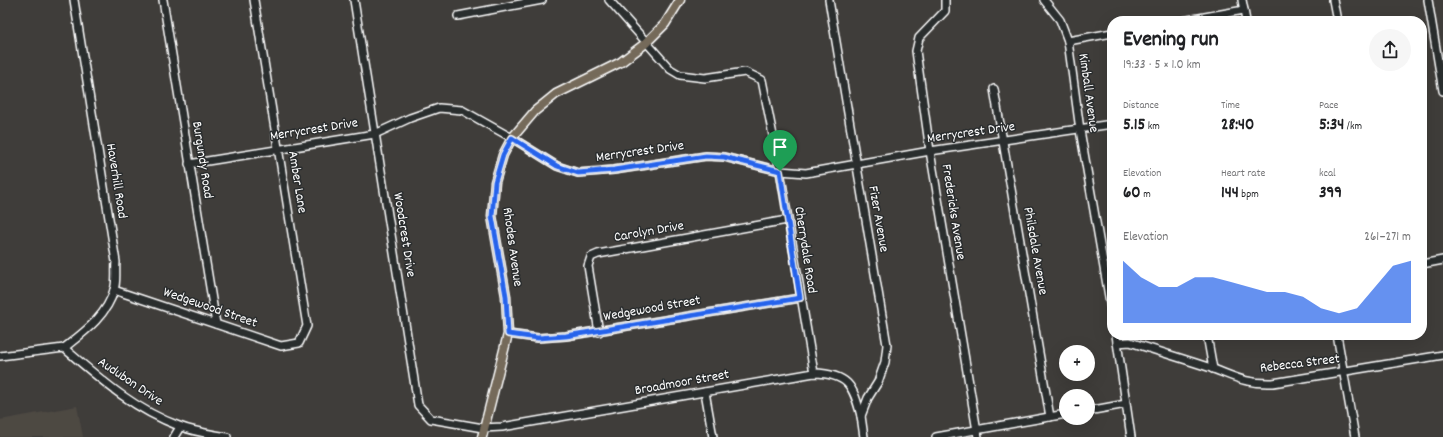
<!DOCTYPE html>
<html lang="en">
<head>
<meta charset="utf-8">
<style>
	:root { --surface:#fff; --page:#f6f6f6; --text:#202124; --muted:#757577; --accent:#2563eb }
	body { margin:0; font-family:Dekko,sans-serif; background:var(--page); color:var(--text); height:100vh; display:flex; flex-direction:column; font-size:15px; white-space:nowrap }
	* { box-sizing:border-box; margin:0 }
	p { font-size:13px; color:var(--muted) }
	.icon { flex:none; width:22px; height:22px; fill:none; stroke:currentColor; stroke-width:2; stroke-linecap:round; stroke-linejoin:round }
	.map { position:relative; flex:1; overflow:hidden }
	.sheet { position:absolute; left:1107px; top:16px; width:320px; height:324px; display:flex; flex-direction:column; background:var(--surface); border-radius:16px; box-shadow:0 4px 16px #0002 }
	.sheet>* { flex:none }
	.buttons { position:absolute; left:1059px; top:345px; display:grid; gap:8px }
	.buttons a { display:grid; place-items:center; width:36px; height:36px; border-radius:50%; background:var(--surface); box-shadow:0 4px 16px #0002; font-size:20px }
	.pin { position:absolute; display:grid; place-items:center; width:34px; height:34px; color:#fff; margin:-41px -17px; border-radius:50% 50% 50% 0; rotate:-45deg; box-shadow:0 0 4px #0007 }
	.pin .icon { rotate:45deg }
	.round { display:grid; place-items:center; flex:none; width:42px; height:42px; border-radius:21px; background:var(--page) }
	.head { display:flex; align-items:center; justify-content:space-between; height:68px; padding:0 16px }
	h1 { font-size:22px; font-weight:700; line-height:30px }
	.figures { display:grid; grid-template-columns:repeat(3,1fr); gap:6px; height:68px; padding:4px 16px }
	.figures div { display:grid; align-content:center }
	.figures b { font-size:17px; font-weight:700 }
	.figures small { font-size:11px; font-weight:400 }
	.figures p { font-size:11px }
	.chart { height:112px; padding:8px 16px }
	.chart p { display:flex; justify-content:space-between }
	.chart svg { width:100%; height:72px; margin-top:4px; fill:var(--accent); opacity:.7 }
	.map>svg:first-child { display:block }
	.built { fill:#4e4843 }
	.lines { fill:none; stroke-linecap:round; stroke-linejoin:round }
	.minor-casing { stroke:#fff; stroke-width:10 }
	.major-casing { stroke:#fff; stroke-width:11 }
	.minor { stroke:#2a2d2e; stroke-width:7 }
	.major { stroke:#746a5a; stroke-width:8 }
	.route-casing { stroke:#fff; stroke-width:8 }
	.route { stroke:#2563eb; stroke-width:5 }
	.labels { text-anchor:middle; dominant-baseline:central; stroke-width:3; stroke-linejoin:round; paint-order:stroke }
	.street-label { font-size:14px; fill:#fff; stroke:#2a2d2e }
</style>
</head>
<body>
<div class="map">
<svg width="1443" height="437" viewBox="0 0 1443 437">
	<rect width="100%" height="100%" fill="#3f3d3a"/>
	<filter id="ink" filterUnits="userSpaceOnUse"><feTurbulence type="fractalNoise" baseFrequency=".025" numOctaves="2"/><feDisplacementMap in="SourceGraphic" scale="8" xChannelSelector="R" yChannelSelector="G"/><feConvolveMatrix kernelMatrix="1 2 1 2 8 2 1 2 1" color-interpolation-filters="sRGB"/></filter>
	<g filter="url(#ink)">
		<path class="built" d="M77 406 83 437H0V420Z"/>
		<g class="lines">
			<g class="minor-casing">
				<g id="minor">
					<path d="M163 0 216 324"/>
					<path d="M354 0 418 405 431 419 483 428 502 427 814 373C848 374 853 385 861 416"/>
					<path d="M609 0 670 69 680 75 705 78 745 72 762 80 780 171 814 373"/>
					<path d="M829 0 887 345 885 362 878 382 868 398 861 416 864 437"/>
					<path d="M945 0V11L919 38 916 51 930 151 978 437"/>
					<path d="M1044 0 1060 20 1068 41 1080 130 1112 314"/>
					<path d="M1242 0 1246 21"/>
					<path d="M1333 0 1337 21"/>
					<path d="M1428 0 1443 91"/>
					<path d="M458 16 542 0"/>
					<path d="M1182 21 1244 10"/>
					<path d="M1068 41 1112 33"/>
					<path d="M994 89 1050 417"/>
					<path d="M189 164 375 134 410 118 439 108 462 110 512 138 557 166 578 173 614 170 706 156 724 157 780 171 806 173 930 151 1112 124"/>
					<path d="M1422 264 1443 260"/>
					<path d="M114 290 281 346 299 343 307 326 254 0"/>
					<path d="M599 332 588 266 591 257 598 254 787 220"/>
					<path d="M508 334 538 338 566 336 800 298"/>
					<path d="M1116 335 1131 437"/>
					<path d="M1207 335 1213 369"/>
					<path d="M1337 335 1355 437"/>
					<path d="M1117 343 1130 342C1157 351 1184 359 1211 368 1235 377 1246 384 1273 383L1443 355"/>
					<path d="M64 348C83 333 107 316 114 290 117 282 115 271 116 262L74 0"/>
					<path d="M0 356 64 348C100 379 133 409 179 426 194 432 211 434 227 437"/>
					<path d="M705 392 713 437"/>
					<path d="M1088 411 1126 404"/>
					<path d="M174 437 180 427"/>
					<path d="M936 437 1066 414"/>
				</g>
			</g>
			<g class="major-casing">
				<path id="major" d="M482 437 508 334 506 296 492 216 495 182 503 155 512 138 535 111 556 94 621 62 646 43 665 24 680 0"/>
			</g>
			<use href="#minor" class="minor"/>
			<use href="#major" class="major"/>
		</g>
	</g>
	<g class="lines" filter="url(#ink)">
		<g class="route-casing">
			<path id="route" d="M512 138 557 166 578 173 614 170 706 156 724 157 780 171 800 298 566 336 538 338 508 334 506 296 492 216 495 182 503 155Z"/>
		</g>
		<use href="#route" class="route"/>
	</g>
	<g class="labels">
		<g class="street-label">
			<text transform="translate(1088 93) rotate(82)">Kimball Avenue</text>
			<text transform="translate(314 130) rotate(-9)">Merrycrest Drive</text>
			<text transform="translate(971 133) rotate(-8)">Merrycrest Drive</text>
			<text transform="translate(640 152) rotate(-8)">Merrycrest Drive</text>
			<text transform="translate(202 160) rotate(81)">Burgundy Road</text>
			<text transform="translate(116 181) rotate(81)">Haverhill Road</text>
			<text transform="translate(297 182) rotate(81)">Amber Lane</text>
			<text transform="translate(953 212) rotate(81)">Fredericks Avenue</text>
			<text transform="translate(878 219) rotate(80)">Fizer Avenue</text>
			<text transform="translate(649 232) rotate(-10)">Carolyn Drive</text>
			<text transform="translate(404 235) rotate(81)">Woodcrest Drive</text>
			<text transform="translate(512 247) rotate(82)">Rhodes Avenue</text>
			<text transform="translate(805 250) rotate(81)">Cherrydale Road</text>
			<text transform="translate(1035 251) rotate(80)">Philsdale Avenue</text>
			<text transform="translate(210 308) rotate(19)">Wedgewood Street</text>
			<text transform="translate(652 309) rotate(-10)">Wedgewood Street</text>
			<text transform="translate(1300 364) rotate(-7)">Rebecca Street</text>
			<text transform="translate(130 382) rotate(34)">Audubon Drive</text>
			<text transform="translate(682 383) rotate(-10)">Broadmoor Street</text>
		</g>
	</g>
</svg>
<div class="buttons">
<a>+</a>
<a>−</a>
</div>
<div class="pin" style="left:780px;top:171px;background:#1e9e55"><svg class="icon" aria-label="arrive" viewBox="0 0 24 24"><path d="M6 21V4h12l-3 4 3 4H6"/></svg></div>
<section class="sheet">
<div class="head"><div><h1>Evening run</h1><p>19:33 · 5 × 1.0 km</p></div><a class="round"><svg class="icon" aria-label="share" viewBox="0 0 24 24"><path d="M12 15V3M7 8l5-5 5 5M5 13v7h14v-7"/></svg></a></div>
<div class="figures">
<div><p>Distance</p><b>5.15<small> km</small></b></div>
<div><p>Time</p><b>28:40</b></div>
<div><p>Pace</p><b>5:34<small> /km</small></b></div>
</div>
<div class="figures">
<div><p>Elevation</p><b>60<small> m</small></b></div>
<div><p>Heart rate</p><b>144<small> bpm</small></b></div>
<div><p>kcal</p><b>399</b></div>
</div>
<div class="chart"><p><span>Elevation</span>261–271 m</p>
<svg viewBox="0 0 160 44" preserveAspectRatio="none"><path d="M0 44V6L10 16L20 22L30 22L40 16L50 16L60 19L70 22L80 25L90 25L100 28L110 35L120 38L130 35L140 22L150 9L160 6V44z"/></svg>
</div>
</section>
</div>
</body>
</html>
